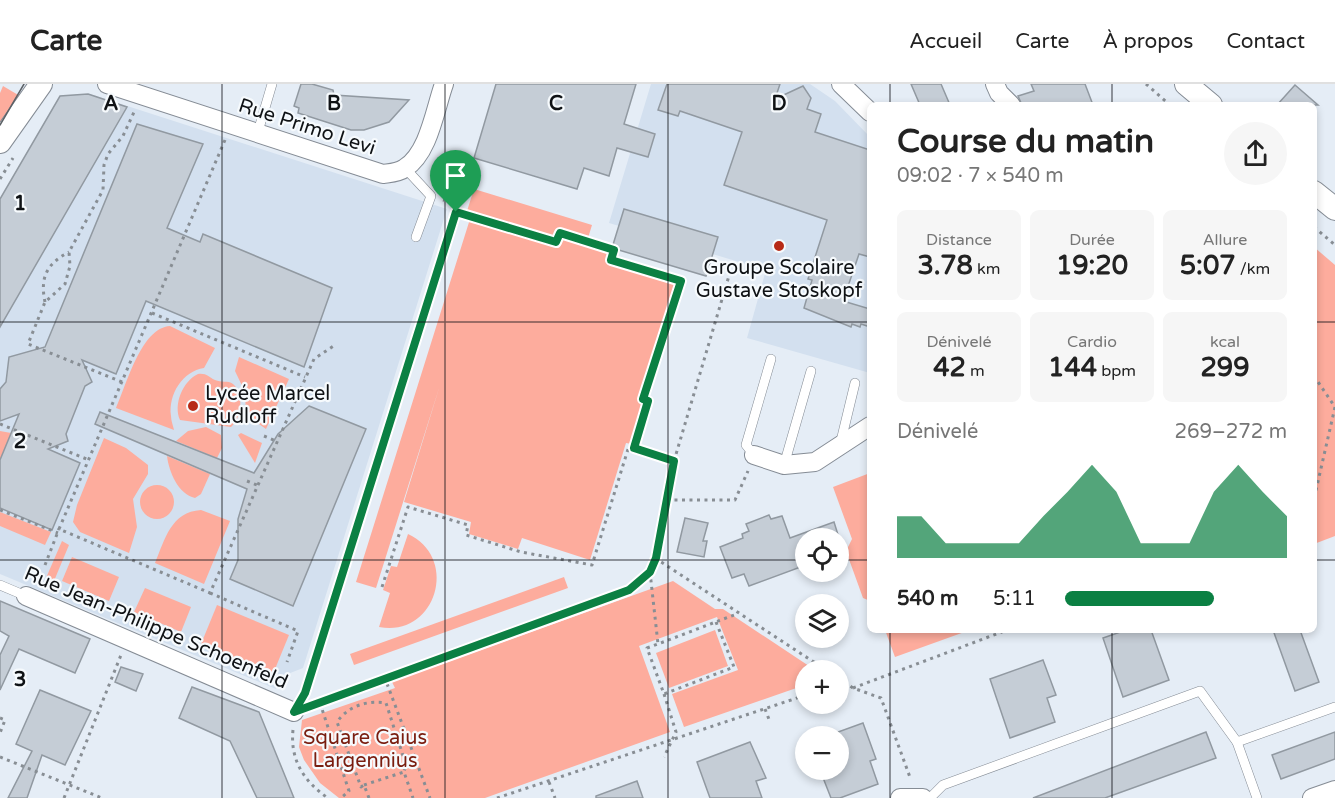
<!DOCTYPE html>
<html lang="fr">
<head>
<meta charset="utf-8">
<style>
	:root { --surface:#fff; --page:#f6f6f6; --text:#222; --muted:#767676; --line:#e0e0e0; --accent:#0b8043 }
	body { margin:0; font-family:"Varela Round",sans-serif; background:var(--page); color:var(--text); height:100vh; display:flex; flex-direction:column; font-size:22px; white-space:nowrap }
	* { box-sizing:border-box; margin:0 }
	p { font-size:20px; color:var(--muted) }
	.icon { flex:none; width:33px; height:33px; fill:none; stroke:currentColor; stroke-width:2; stroke-linecap:round; stroke-linejoin:round }
	.map { position:relative; flex:1; overflow:hidden }
	.side { position:absolute; left:867px; top:18px; width:450px; height:531px; display:flex; flex-direction:column; background:var(--surface); border-radius:9px; box-shadow:0 3px 9px #0003 }
	.side>* { flex:none }
	.controls { position:absolute; left:795px; top:444px; display:grid; gap:12px }
	.controls a { display:grid; place-items:center; width:54px; height:54px; border-radius:50%; background:var(--surface); box-shadow:0 3px 9px #0003; font-size:30px }
	.pin { position:absolute; display:grid; place-items:center; width:51px; height:51px; color:#fff; margin:-62px -26px; border-radius:50% 50% 50% 0; rotate:-45deg; box-shadow:0 0 6px #0007 }
	.pin .icon { rotate:45deg }
	.round { display:grid; place-items:center; flex:none; width:63px; height:63px; border-radius:32px; background:var(--page) }
	.overview { display:flex; align-items:center; justify-content:space-between; height:102px; padding:0 30px }
	h1 { font-size:33px; font-weight:700; line-height:45px }
	.stats { display:grid; grid-template-columns:repeat(3,1fr); gap:9px; height:102px; padding:6px 30px }
	.stats div { display:grid; align-content:center; border-radius:9px; background:var(--page); text-align:center }
	.stats b { font-size:26px; font-weight:700 }
	.stats small { font-size:16px; font-weight:400 }
	.stats p { font-size:16px }
	.chart { height:168px; padding:12px 30px }
	.chart p { display:flex; justify-content:space-between }
	.chart svg { width:100%; height:108px; margin-top:6px; fill:var(--accent); opacity:.7 }
	ul { padding:0 30px; list-style:none; font-size:20px }
	li { display:grid; grid-template-columns:96px 72px 1fr; align-items:center; height:45px }
	li i { height:15px; border-radius:8px; background:var(--accent) }
	header { display:flex; align-items:center; gap:36px; box-sizing:border-box; height:84px; padding:0 30px; background:var(--surface); border-bottom:2px solid var(--line) }
	header strong { font-size:28px }
	nav { display:flex; gap:33px; margin-inline-start:auto; font-size:21px }
	.map>svg:first-child { display:block }
	.built { fill:#d3e0ef }
	.green { fill:#fdac9d }
	.building { fill:#c5cdd6; stroke:#9199a1; stroke-width:1.5 }
	.lines { fill:none; stroke-linecap:round; stroke-linejoin:round }
	.service-casing { stroke:#858c95; stroke-width:10 }
	.minor-casing { stroke:#858c95; stroke-width:20 }
	.tertiary-casing { stroke:#858c95; stroke-width:24 }
	.path { stroke:#888e94; stroke-width:3; stroke-dasharray:3 4.5; stroke-linecap:butt }
	.service { stroke:#fff; stroke-width:9 }
	.minor { stroke:#fff; stroke-width:18 }
	.tertiary { stroke:#fff; stroke-width:22 }
	.tram { stroke:#5c6166; stroke-width:1.5 }
	.route-casing { stroke:#fff; stroke-width:12 }
	.route { stroke:#0b8043; stroke-width:8 }
	.grid { fill:none; stroke:#0f1215; stroke-width:1.5; stroke-opacity:0.55 }
	.poi-dot { fill:#b72a16; stroke:#f6fafd; stroke-width:2 }
	.labels { text-anchor:middle; dominant-baseline:central; stroke-width:4.5; stroke-linejoin:round; paint-order:stroke }
	.street-label { font-size:20px; fill:#0f1215; stroke:#f6fafd }
	.poi-label { font-size:20px; fill:#0f1215; stroke:#f6fafd }
	.park-label { font-size:20px; fill:#7a1d0f; stroke:#f6fafd }
	.grid-label { font-size:20px; text-anchor:middle; font-weight:bold; fill:#0f1215; stroke:#f6fafd; stroke-width:4.5; stroke-linejoin:round; paint-order:stroke }
</style>
</head>
<body>
<header>
<strong>Carte</strong>
<nav><a>Accueil</a><a>Carte</a><a>À propos</a><a>Contact</a></nav>
</header>
<div class="map">
<svg width="1335" height="714" viewBox="0 0 1335 714">
	<rect width="100%" height="100%" fill="#e5edf6"/>
	<g class="built">
		<path d="M651 0H810L835 17 870 53V289L747 254 766 186 609 139Z"/>
		<path d="M90 10 447 125 303 584 280 593 276 605 0 490V115L60 12Z"/>
	</g>
	<g class="green">
		<path d="M3 2 25 15 0 50V9Z"/>
		<path d="M474 105 592 141 588 154 559 146 555 155 467 127Z"/>
		<path d="M470 135 557 162 561 152 612 168 609 178 677 198 639 316 645 319 632 360 626 359 590 476 522 454 518 465 469 450 471 438 404 418 440 301 376 504 356 498Z"/>
		<path d="M1314 163 1335 181V452L1314 460Z"/>
		<path d="M170 242 215 264 204 284C183 287 168 310 171 332 171 337 173 341 174 346L116 324C127 300 141 244 170 242Z"/>
		<path d="M239 273 289 295 266 345 246 331 245 308 235 287Z"/>
		<path d="M198 290C207 289 208 293 215 296 221 299 228 296 233 300 245 310 241 335 231 343L180 336C173 320 183 297 198 290Z"/>
		<path d="M206 343 221 351 222 364 217 374 176 357 188 347Z"/>
		<path d="M0 347 11 349 0 376Z"/>
		<path d="M241 349 262 359 255 379 238 351Z"/>
		<path d="M104 354 126 364 148 381V390L133 415 137 443 129 469 80 448 73 438 77 421Z"/>
		<path d="M167 372 210 390 201 410 195 414C178 410 169 388 167 372Z"/>
		<path d="M870 389V517L863 514 846 467 852 455 833 403Z"/>
		<circle cx="157" cy="418" r="17"/>
		<path d="M201 426 230 437 204 500 155 479C165 455 171 428 201 426Z"/>
		<path d="M0 428 51 448 45 461 0 442Z"/>
		<path d="M408 450C460 474 436 554 379 543L390 509 383 506 391 482 397 483Z"/>
		<path d="M62 457 69 461 54 497 46 494Z"/>
		<path d="M72 473 119 493 109 517 62 497Z"/>
		<path d="M564 493 568 504 354 581 350 570Z"/>
		<path d="M673 497 715 525H723L815 586H806L805 601 684 643 672 610 738 586 717 533 639 562 670 648 485 714H339L320 699 304 676 299 663 302 636 395 604 392 598Z"/>
		<path d="M145 504 191 523 181 548 134 528Z"/>
		<path d="M217 521 289 551 273 590 201 560Z"/>
		<path d="M715 546 728 582 669 604 656 569Z"/>
		<path d="M885 546H970L895 573Z"/>
	</g>
	<g class="building">
		<path d="M301 0H312L333 6 334 11 409 16 389 38 364 46H351L298 29 299 24 294 22Z"/>
		<path d="M496 0H636L624 40 655 50 648 73 617 64 609 92 584 84 577 105 474 74Z"/>
		<path d="M667 0H780L775 15 803 2 811 14 807 25 821 30 815 48 870 66V173L859 170 843 217 870 225V243L861 240 860 243 852 240 851 243 804 224 812 196 808 195 827 136 724 101 742 48 680 27 678 32 658 26Z"/>
		<path d="M911 0H941L950 21H920Z"/>
		<path d="M1031 0H1085L1093 21H1022L1018 12 1034 7Z"/>
		<path d="M1295 1 1318 21H1277Z"/>
		<path d="M88 10 127 23 0 243V115L60 12Z"/>
		<path d="M137 40 203 60 167 144 200 158 203 150 332 204 304 283 146 217 116 290 82 276 92 298 85 302 66 350 68 357 48 365 80 379 52 446 0 424V376L19 330 0 337V305L6 298 9 273 45 263Z"/>
		<path d="M624 125 718 153 706 192 612 164Z"/>
		<path d="M309 322 366 345 293 522 230 495 238 476V435L247 405 95 340 100 328 254 389 278 350Z"/>
		<path d="M769 431 771 435 782 432 790 454 834 438 839 454H806V481L749 502 744 490 732 494 720 463 743 454 742 450 749 447 746 440Z"/>
		<path d="M685 434 708 439 703 457H707L704 473 677 468Z"/>
		<path d="M0 517 90 555 75 589 19 565 0 606V571L9 552 0 547Z"/>
		<path d="M1126 546H1151L1169 596 1123 613 1103 554Z"/>
		<path d="M1273 546H1300L1319 598 1295 607Z"/>
		<path d="M1043 576 1056 611 1047 614 1055 638 1010 654 990 595Z"/>
		<path d="M121 583 143 590 136 607 115 598Z"/>
		<path d="M192 603 259 628 294 714H257L230 657 179 634Z"/>
		<path d="M40 606 91 627 65 681 42 671 27 714H8L32 667 16 660Z"/>
		<path d="M863 639 876 675 870 677 878 700 840 714H831L820 686H838V648Z"/>
		<path d="M1206 648 1216 674 1105 714H1033Z"/>
		<path d="M1335 648V675L1281 695 1272 671Z"/>
		<path d="M750 658 766 694 756 697 762 714H710L697 678Z"/>
		<path d="M637 697 643 714H596V712Z"/>
	</g>
	<g class="lines">
		<g class="service-casing">
			<g id="service">
				<path d="M257 51 272 0"/>
				<path d="M405 84 431 112 416 153"/>
				<path d="M840 361 855 299"/>
				<path d="M754 371 746 361 771 275"/>
				<path d="M784 381 811 287"/>
				<path d="M0 501 26 512"/>
				<path d="M1237 658 1335 623"/>
				<path d="M930 714 943 701 1200 607 1237 658 1257 714"/>
			</g>
		</g>
		<g class="minor-casing">
			<g id="minor">
				<path d="M107 0 383 90C390 89 398 89 405 84 429 69 435 25 444 0"/>
				<path d="M841 0 870 28"/>
				<path d="M995 0 999 9 1011 21"/>
				<path d="M754 371 784 381 815 378 870 342"/>
				<path d="M26 512 294 628"/>
				<path d="M900 714H923"/>
				<path d="M1312 714 1335 706"/>
			</g>
		</g>
		<g class="tertiary-casing">
			<g id="tertiary">
				<path d="M1186 0 1211 21"/>
				<path d="M0 58 41 0"/>
				<path d="M1314 108 1335 125"/>
			</g>
		</g>
		<g class="path">
			<path d="M1146 0 1170 21"/>
			<path d="M225 56 59 445 210 509 314 275 335 261"/>
			<path d="M0 95 13 74"/>
			<path d="M1314 143 1335 161"/>
			<path d="M45 218C40 194 46 180 69 168"/>
			<path d="M152 229 305 293"/>
			<path d="M1314 292 1335 323 1314 415"/>
			<path d="M122 298 28 260 45 218 65 200 70 182 69 168 103 106 104 81 108 70 123 52 134 28"/>
			<path d="M0 340 89 376"/>
			<path d="M264 352 276 357"/>
			<path d="M634 364 674 377 665 416"/>
			<path d="M674 377 731 185"/>
			<path d="M247 397 257 401"/>
			<path d="M0 426 58 449"/>
			<path d="M655 474 826 586"/>
			<path d="M45 481 59 445"/>
			<path d="M650 488 658 560"/>
			<path d="M382 503 408 423 468 441 466 451 521 468 592 481 629 362 634 364 648 317 643 315 680 197 611 176 614 166 560 149 556 158 456 127"/>
			<path d="M210 509 298 547 287 578"/>
			<path d="M716 538 734 583 664 610 647 564C677 553 707 541 737 530"/>
			<path d="M388 593 386 597 430 714"/>
			<path d="M838 594 853 604 881 614 911 696"/>
			<path d="M853 604 1007 546"/>
			<path d="M664 610 676 648 664 673"/>
			<path d="M302 614 458 120 443 116"/>
			<path d="M320 619 349 707 341 714"/>
			<path d="M310 622 629 505 650 488 655 474 665 416H735L748 387"/>
			<path d="M765 625 770 638"/>
			<path d="M0 634 5 636 0 649"/>
			<path d="M293 646C290 675 303 697 328 714"/>
			<path d="M0 673 102 714"/>
			<path d="M549 698 555 714"/>
			<path d="M364 701 404 688"/>
			<path d="M64 714 121 571"/>
			<path d="M369 714 364 701 361 703 337 638C348 622 367 616 386 619L406 681 404 688 413 714"/>
			<path d="M497 714 806 611"/>
		</g>
		<use href="#service" class="service"/>
		<use href="#minor" class="minor"/>
		<use href="#tertiary" class="tertiary"/>
		<path class="tram" d="M0 41 24 0"/>
	</g>
	<g class="lines">
		<g class="route-casing">
			<path id="route" d="M456 128 556 158 560 149 614 166 611 176 681 197 643 315 648 317 634 364 674 377 656 474 650 488 629 506 294 628 305 609Z"/>
		</g>
		<use href="#route" class="route"/>
	</g>
	<path class="grid" d="M222 0V714M445 0V714M668 0V714M890 0V21M1112 0V21M0 238H870M1314 238H1335M0 476H806M838 476H870M1314 476H1335M890 546V714M1112 546V714"/>
	<g class="poi-dot">
		<circle cx="779" cy="162" r="6"/>
		<circle cx="193" cy="322" r="6"/>
	</g>
	<g class="labels">
		<g class="street-label">
			<text transform="translate(307 43) rotate(18)">Rue Primo Levi</text>
			<text transform="translate(156 544) rotate(23)">Rue Jean-Philippe Schoenfeld</text>
		</g>
		<g class="poi-label">
			<text x="779" y="184">Groupe Scolaire<tspan x="779" dy="23">Gustave Stoskopf</tspan></text>
			<text x="205" y="310" text-anchor="start">Lycée Marcel<tspan x="205" dy="23">Rudloff</tspan></text>
		</g>
		<g class="park-label">
			<text x="365" y="654">Square Caius<tspan x="365" dy="23">Largennius</tspan></text>
		</g>
	</g>
	<g class="grid-label">
		<text x="111" y="26">A</text>
		<text x="334" y="26">B</text>
		<text x="556" y="26">C</text>
		<text x="779" y="26">D</text>
		<text x="20" y="126">1</text>
		<text x="20" y="364">2</text>
		<text x="20" y="602">3</text>
	</g>
</svg>
<div class="controls">
<a><svg class="icon" aria-label="locate" viewBox="0 0 24 24"><circle cx="12" cy="12" r="6"/><path d="M12 2v4M12 18v4M2 12h4M18 12h4"/></svg></a>
<a><svg class="icon" aria-label="layers" viewBox="0 0 24 24"><path d="M12 4l9 5-9 5-9-5zM3 14l9 5 9-5"/></svg></a>
<a>+</a>
<a>−</a>
</div>
<div class="pin" style="left:456px;top:128px;background:#1e9e55"><svg class="icon" aria-label="arrive" viewBox="0 0 24 24"><path d="M6 21V4h12l-3 4 3 4H6"/></svg></div>
<section class="side">
<div class="overview"><div><h1>Course du matin</h1><p>09:02 · 7 × 540 m</p></div><a class="round"><svg class="icon" aria-label="share" viewBox="0 0 24 24"><path d="M12 15V3M7 8l5-5 5 5M5 13v7h14v-7"/></svg></a></div>
<div class="stats">
<div><p>Distance</p><b>3.78<small> km</small></b></div>
<div><p>Durée</p><b>19:20</b></div>
<div><p>Allure</p><b>5:07<small> /km</small></b></div>
</div>
<div class="stats">
<div><p>Dénivelé</p><b>42<small> m</small></b></div>
<div><p>Cardio</p><b>144<small> bpm</small></b></div>
<div><p>kcal</p><b>299</b></div>
</div>
<div class="chart"><p><span>Dénivelé</span>269–272 m</p>
<svg viewBox="0 0 160 44" preserveAspectRatio="none"><path d="M0 44V27L10 27L20 38L30 38L40 38L50 38L60 27L70 17L80 6L90 17L100 38L110 38L120 38L130 17L140 6L150 17L160 27V44z"/></svg>
</div>
<ul>
<li><b>540 m</b>5:11<i style="width:67%"></i></li>
</ul>
</section>
</div>
</body>
</html>
